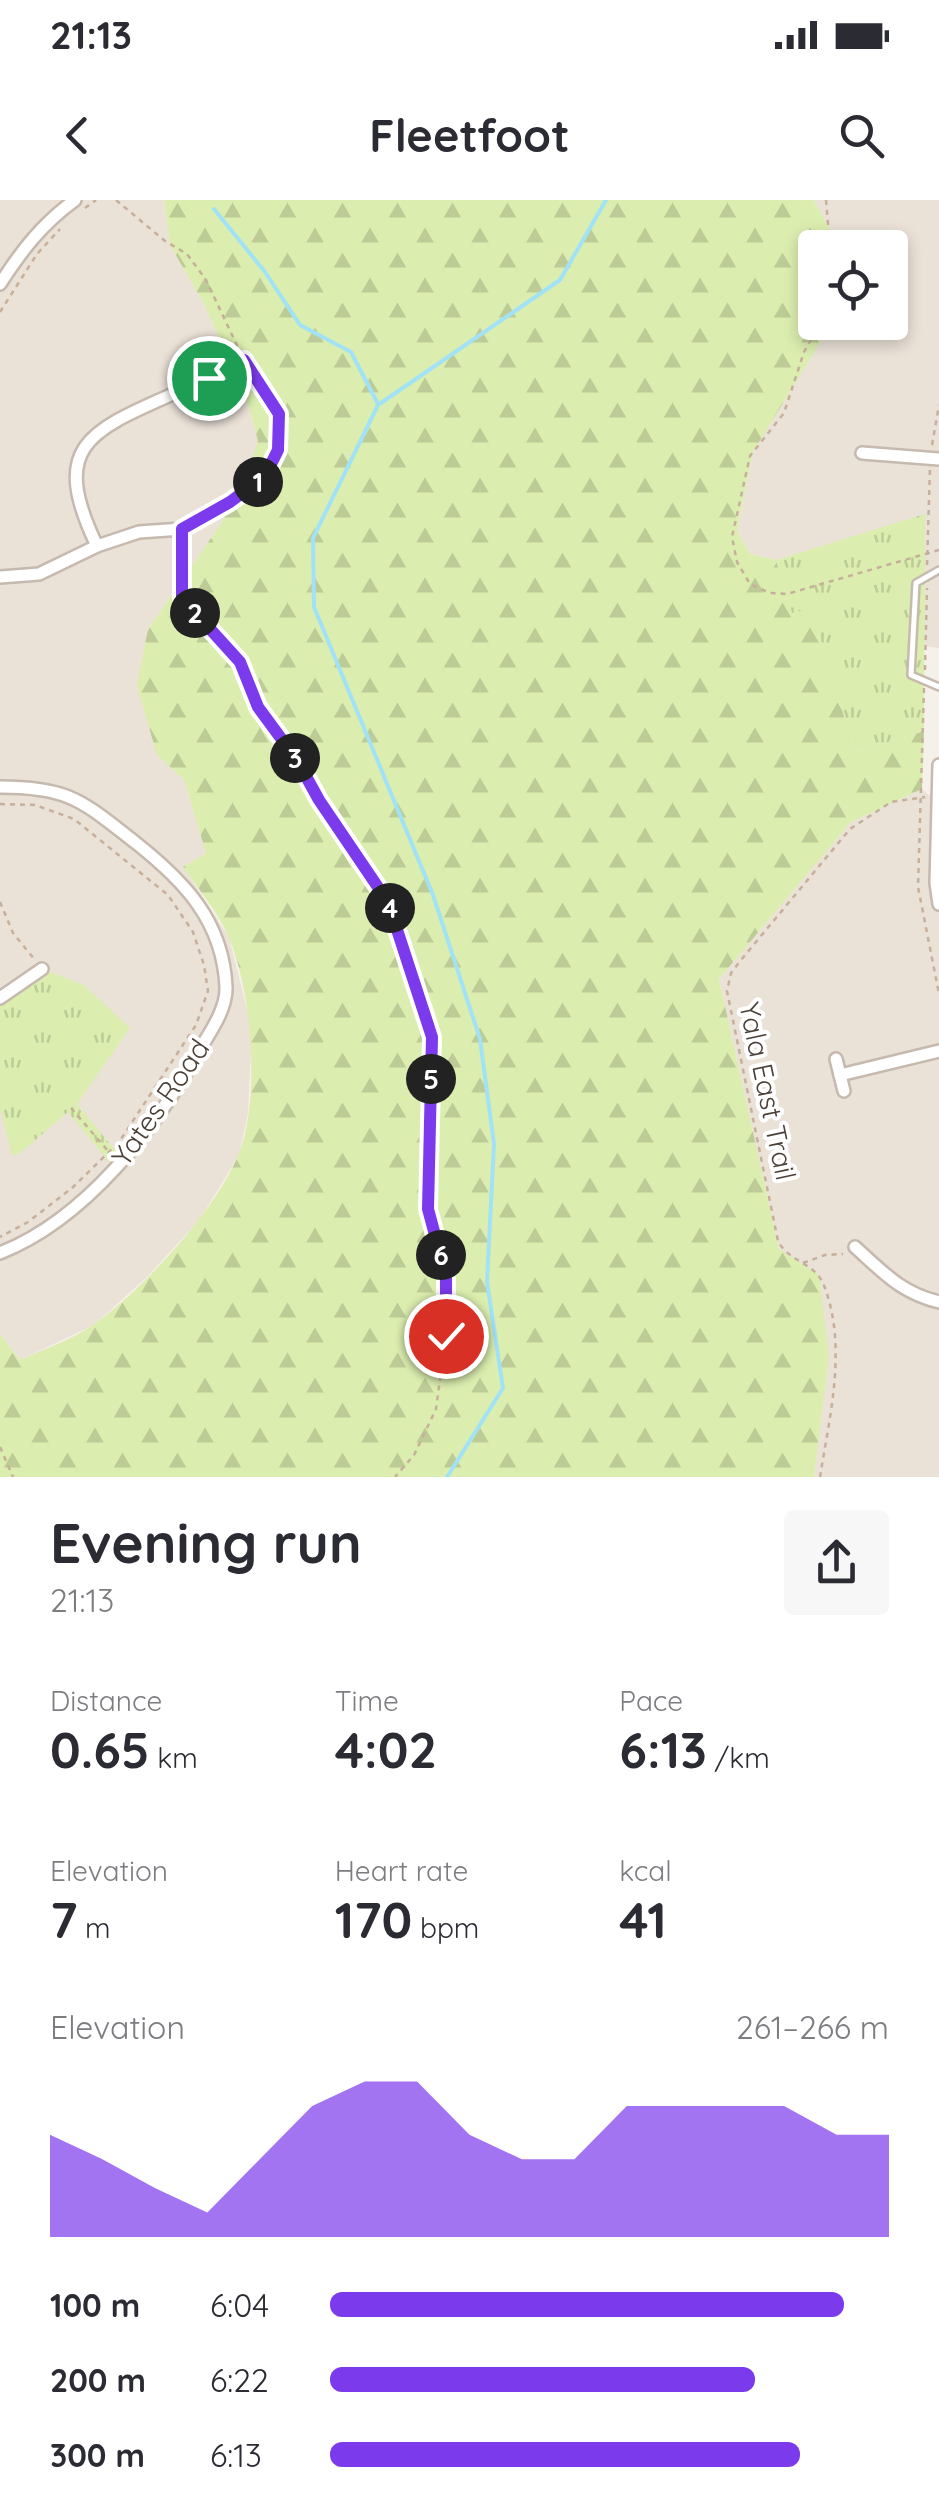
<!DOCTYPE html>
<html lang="en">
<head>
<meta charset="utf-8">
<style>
	:root { --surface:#fff; --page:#f7f7f7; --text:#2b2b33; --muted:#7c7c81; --accent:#7c3aed }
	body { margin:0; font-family:Quicksand,sans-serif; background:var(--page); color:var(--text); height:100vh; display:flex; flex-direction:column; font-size:38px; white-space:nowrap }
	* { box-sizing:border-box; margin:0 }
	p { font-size:32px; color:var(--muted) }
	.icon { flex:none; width:55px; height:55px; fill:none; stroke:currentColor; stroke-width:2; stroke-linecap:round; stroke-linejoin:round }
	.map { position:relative; height:1277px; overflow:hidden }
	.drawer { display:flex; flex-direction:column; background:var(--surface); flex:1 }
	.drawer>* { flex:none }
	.tools { position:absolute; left:798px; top:30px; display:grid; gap:20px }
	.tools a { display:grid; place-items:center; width:110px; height:110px; border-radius:10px; background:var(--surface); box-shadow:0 5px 15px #0003; font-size:50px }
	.pin { position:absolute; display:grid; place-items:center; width:85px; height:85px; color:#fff; margin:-42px; border:5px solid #fff; border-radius:50%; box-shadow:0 2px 10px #0007 }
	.km { position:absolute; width:50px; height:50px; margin:-25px; border-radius:50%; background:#222; color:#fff; font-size:28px; line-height:50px; text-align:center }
	.round { display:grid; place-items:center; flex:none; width:105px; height:105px; border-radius:10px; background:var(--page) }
	.overview { display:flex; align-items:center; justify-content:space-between; height:170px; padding:0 50px }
	h1 { font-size:55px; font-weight:800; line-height:75px }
	.metrics { display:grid; grid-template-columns:repeat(3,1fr); gap:15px; height:170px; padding:10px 50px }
	.metrics div { display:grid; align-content:center }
	.metrics b { font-size:50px; font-weight:800 }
	.metrics small { font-size:28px; font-weight:400 }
	.metrics p { font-size:28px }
	.chart { height:280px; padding:20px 50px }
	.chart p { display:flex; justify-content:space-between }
	.chart svg { width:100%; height:180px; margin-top:10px; fill:var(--accent); opacity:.7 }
	ul { padding:0 50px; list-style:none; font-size:32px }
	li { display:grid; grid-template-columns:160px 120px 1fr; align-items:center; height:75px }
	li i { height:25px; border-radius:12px; background:var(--accent) }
	.status { display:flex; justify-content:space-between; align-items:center; height:70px; padding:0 50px; background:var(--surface); direction:ltr }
	.status svg { height:28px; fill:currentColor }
	header { display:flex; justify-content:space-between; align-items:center; height:130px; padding:0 50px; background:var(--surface); font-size:45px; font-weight:800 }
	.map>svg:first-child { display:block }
	.residential { fill:#eae1d7 }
	.forest { fill:url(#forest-firs) }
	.park { fill:url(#park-tufts) }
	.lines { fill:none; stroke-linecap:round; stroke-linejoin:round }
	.stream { stroke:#a1e2f7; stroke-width:4 }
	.lane-casing { stroke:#c6b9ae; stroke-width:10 }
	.street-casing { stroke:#c6b9ae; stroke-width:16 }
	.path { stroke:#c6b09b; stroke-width:2.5; stroke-dasharray:5 5; stroke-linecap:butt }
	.lane { stroke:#fff; stroke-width:5 }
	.street { stroke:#fff; stroke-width:11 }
	.route-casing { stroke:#fff; stroke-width:20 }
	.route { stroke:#7c3aed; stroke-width:12 }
	.labels { text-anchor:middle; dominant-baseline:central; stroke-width:8; stroke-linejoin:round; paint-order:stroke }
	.street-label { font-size:28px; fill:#4b4037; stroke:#fff }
</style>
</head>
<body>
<div class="status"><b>21:13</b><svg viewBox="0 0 49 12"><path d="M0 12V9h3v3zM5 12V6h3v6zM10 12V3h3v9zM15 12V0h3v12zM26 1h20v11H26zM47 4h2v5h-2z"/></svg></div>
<header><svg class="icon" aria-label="back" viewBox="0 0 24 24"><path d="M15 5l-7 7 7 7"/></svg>Fleetfoot<svg class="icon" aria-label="search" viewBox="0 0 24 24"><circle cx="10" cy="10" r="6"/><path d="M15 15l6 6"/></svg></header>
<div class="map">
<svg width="939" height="1277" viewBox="0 0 939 1277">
	<defs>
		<pattern id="forest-firs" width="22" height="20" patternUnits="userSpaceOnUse" patternTransform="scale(2.5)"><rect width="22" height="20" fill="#dbedaf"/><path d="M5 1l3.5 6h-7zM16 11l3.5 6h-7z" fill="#bdcc97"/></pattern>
		<pattern id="park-tufts" width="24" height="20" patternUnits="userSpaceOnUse" patternTransform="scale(2.5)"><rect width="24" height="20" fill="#dbedaf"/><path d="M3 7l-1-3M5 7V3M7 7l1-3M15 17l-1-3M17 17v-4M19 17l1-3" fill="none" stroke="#bdcc97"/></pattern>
	</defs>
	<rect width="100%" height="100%" fill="#f6f0ea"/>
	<g class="residential">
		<path d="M0 0H164L170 45 204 104 247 201 258 241 245 277 222 322 148 429 157 555 184 580 206 653 184 668 229 737 252 830 248 913 239 955 200 1019 148 1076 94 1125 20 1160 0 1134Z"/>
		<path d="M814 0H939V448L923 446 924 315 776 360 750 354 737 331 753 252 831 123 890 122V48L839 47Z"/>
		<path d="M922 589 939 604V1277H814L829 1157 779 1049 719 779 851 622Z"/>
	</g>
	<path class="forest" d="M164 0H814L839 47 815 48V122L831 123 829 128 753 252 737 331 750 354 776 360 792 412 811 407 855 552 924 531 922 589 851 622 719 779 779 1049 819 1075 829 1157 814 1277H0V1134L20 1160C44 1149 74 1139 96 1123 145 1087 214 1012 238 956 261 901 252 792 229 738 219 713 198 689 183 667L206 653 184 580 157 555 137 486 148 429 222 322 245 277 258 241 247 201 204 104 170 45Z"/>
	<g class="park">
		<path d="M925 314 924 531 855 552 811 408 792 413 776 360Z"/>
		<path d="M42 769 84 785 130 828 77 904 123 960 115 969 68 912 20 953 12 956 0 907V798Z"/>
	</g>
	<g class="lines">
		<g class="stream">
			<path d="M214 9 265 72 300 125 351 152 378 204"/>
			<path d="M447 1277 503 1188 487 1082 494 944 480 839 433 695 314 407 313 338 378 205 560 80 606 0"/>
		</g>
		<g class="lane-casing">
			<path id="lane" d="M939 370 916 383 911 475 939 487"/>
		</g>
		<g class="street-casing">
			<g id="street">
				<path d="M0 84C22 50 42 24 75 0"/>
				<path d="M862 253 939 259"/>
				<path d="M97 346C50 248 86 232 173 194"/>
				<path d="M0 377 39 374 97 346 139 332 182 329"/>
				<path d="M939 565 936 683 939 704"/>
				<path d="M0 587C71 587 83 602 136 643 184 681 223 721 226 787 227 808 211 831 200 849 156 928 86 1019 0 1053"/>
				<path d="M0 798 42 769"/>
				<path d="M836 859 844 891"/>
				<path d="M840 875 939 851"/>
				<path d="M855 1047C883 1072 901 1093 939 1102"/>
			</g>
		</g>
		<g class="path">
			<path d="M116 0 165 41 187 54 206 80 244 160 279 214 278 249 265 277 192 324"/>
			<path d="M826 0 830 48"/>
			<path d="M85 8 96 0"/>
			<path d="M0 112 37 54 60 29"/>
			<path d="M821 122 804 152 784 213 750 256 732 337 737 362 750 384 770 393 787 394 939 350"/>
			<path d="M182 190 242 161"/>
			<path d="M932 245 939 205"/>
			<path d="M182 341V398L240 462 258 507 297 560 319 599 389 702 432 837 428 1009 446 1076V1136L436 1209 414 1255 395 1277"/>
			<path d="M927 365 930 268"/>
			<path d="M925 470 927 388"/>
			<path d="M924 488 918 687 939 794"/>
			<path d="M0 604 35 605 74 619 168 695 193 732 204 765 208 791 196 825 119 942 72 988 28 1022 0 1037"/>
			<path d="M0 702 13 733 35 760"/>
			<path d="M71 908 109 952"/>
			<path d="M803 1063 825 1055 843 1054"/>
			<path d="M0 1247 13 1277"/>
			<path d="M820 1277C830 1214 848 1144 823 1083 814 1063 788 1061 778 1041L727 791 731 773 741 760 850 629 891 602 925 597"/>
		</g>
		<use href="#lane" class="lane"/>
		<use href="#street" class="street"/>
	</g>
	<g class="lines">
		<g class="route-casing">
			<path id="route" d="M209 178 244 160 279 214 278 250 265 276 230 302 182 329V398L240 462 258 507 297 560 319 600 388 702 432 837 428 1009 446 1076V1136"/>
		</g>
		<use href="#route" class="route"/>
	</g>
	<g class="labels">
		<g class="street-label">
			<text transform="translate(768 891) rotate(78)">Yala East Trail</text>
			<text transform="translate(160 902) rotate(-55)">Yates Road</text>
		</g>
	</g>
</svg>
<div class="tools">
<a><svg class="icon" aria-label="locate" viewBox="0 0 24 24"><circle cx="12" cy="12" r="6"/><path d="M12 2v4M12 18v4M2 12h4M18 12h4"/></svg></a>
</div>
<div class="pin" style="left:209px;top:178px;background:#1e9e55"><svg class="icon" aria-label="arrive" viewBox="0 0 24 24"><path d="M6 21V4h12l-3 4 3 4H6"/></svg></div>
<div class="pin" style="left:446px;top:1136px;background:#d93025"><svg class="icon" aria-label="check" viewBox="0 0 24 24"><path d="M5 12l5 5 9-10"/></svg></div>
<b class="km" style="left:258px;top:282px">1</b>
<b class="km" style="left:195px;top:413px">2</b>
<b class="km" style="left:295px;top:558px">3</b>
<b class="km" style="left:390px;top:708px">4</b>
<b class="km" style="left:431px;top:879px">5</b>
<b class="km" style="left:441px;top:1055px">6</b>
</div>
<section class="drawer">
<div class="overview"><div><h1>Evening run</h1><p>21:13</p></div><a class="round"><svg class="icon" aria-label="share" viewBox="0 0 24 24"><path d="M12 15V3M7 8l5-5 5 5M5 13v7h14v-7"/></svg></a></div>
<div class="metrics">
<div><p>Distance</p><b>0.65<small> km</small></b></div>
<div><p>Time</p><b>4:02</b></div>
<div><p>Pace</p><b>6:13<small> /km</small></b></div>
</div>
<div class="metrics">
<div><p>Elevation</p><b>7<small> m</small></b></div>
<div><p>Heart rate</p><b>170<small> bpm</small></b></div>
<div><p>kcal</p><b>41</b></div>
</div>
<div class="chart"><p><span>Elevation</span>261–266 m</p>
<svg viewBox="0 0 160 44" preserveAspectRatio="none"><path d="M0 44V19L10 25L20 32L30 38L40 25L50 12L60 6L70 6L80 19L90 25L100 25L110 12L120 12L130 12L140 12L150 19L160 19V44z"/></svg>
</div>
<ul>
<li><b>100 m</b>6:04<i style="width:92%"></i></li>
<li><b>200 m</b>6:22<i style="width:76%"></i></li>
<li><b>300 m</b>6:13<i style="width:84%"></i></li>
</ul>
</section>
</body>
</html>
